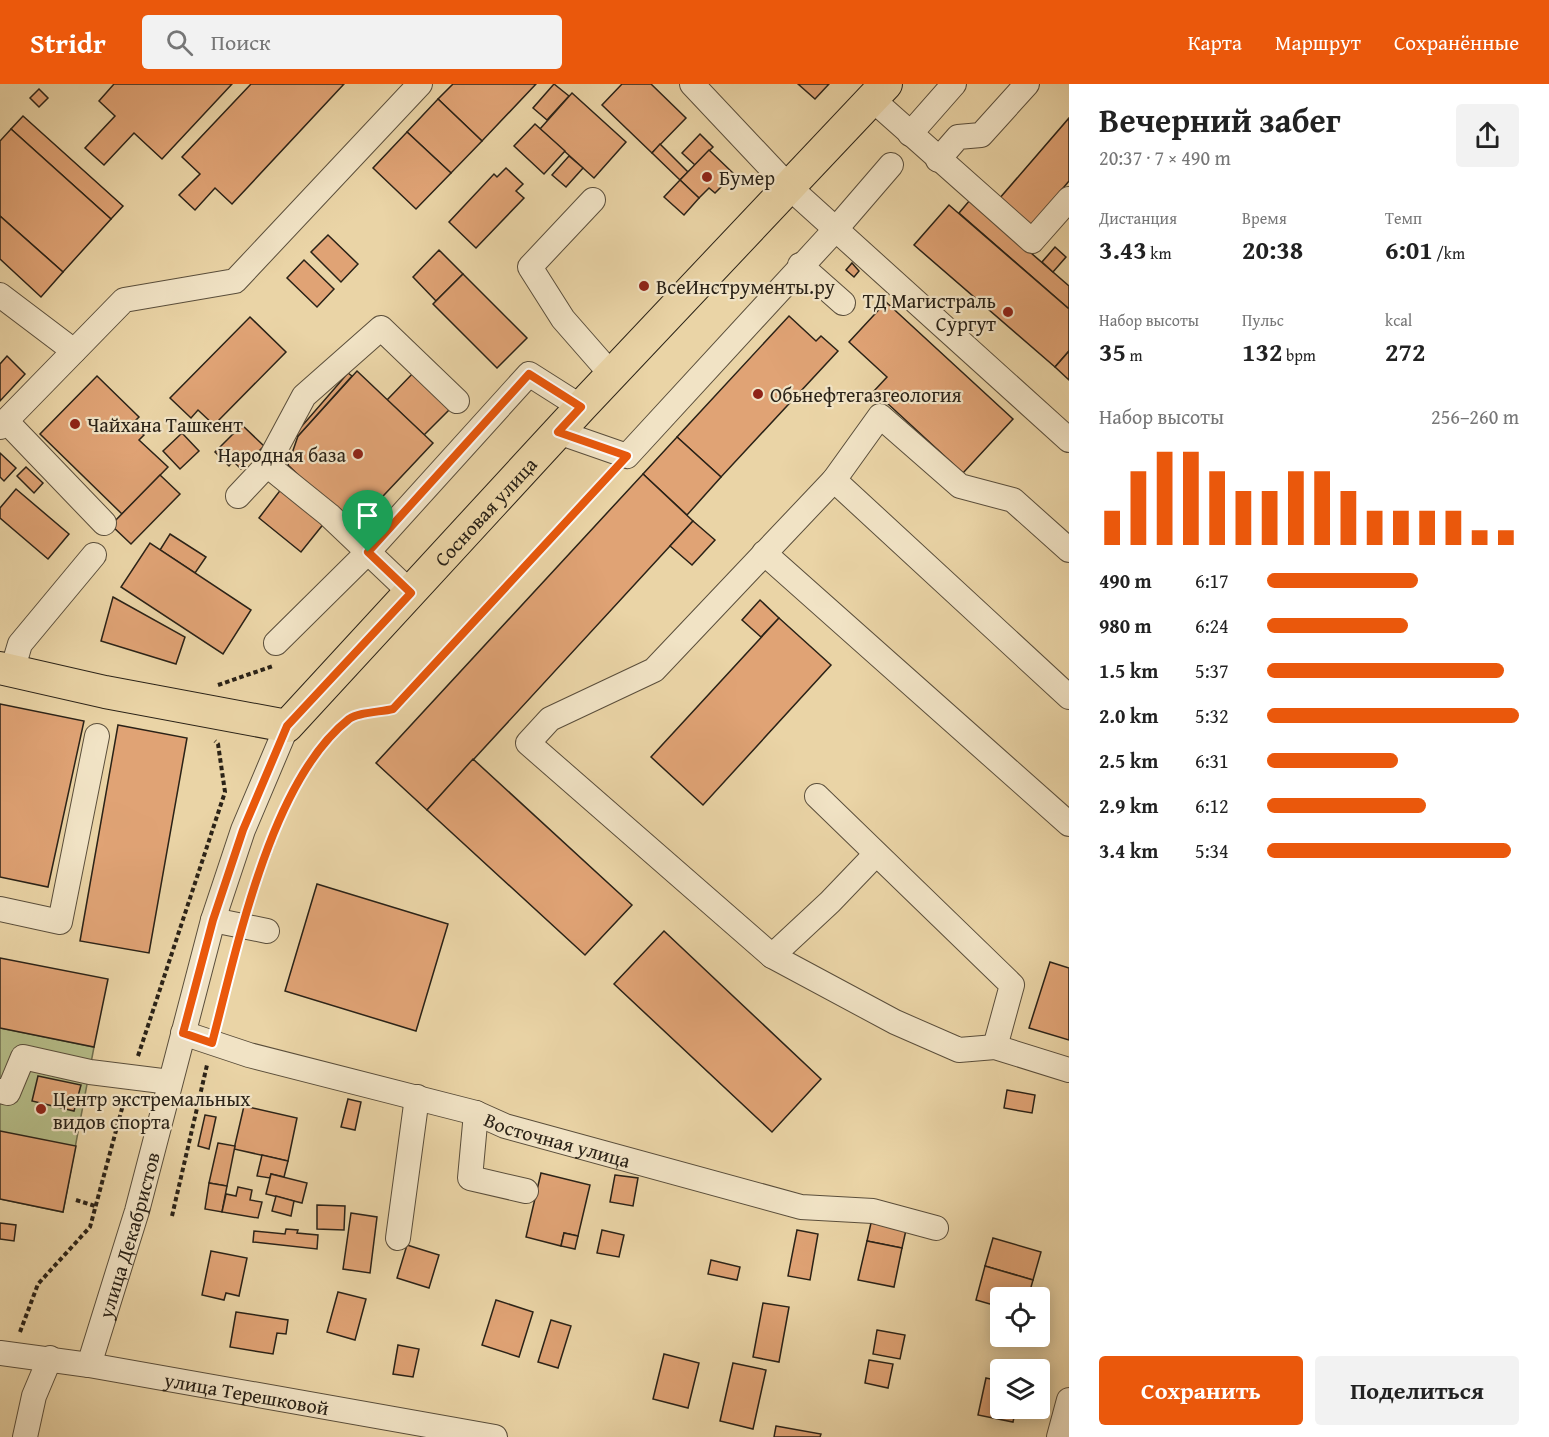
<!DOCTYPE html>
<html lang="ru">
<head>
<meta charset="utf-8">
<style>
	:root { --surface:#fff; --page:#f2f2f2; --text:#222; --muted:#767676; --accent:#ea580c }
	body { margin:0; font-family:"Gentium Book Plus",serif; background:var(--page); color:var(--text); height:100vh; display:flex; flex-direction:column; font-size:22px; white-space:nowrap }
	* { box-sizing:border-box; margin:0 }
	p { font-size:20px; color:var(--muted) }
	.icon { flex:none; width:33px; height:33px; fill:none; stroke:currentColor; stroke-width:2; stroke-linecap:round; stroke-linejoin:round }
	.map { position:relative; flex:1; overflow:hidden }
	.sheet { display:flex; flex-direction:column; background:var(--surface); width:480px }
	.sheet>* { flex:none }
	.controls { position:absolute; left:990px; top:1203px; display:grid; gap:12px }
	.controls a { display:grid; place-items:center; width:60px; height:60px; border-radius:6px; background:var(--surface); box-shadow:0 3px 15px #0003; font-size:30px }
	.pin { position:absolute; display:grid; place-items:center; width:51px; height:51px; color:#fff; margin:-62px -26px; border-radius:50% 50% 50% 0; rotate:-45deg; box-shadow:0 0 6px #0007 }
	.pin .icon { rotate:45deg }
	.round { display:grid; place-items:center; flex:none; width:63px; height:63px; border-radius:6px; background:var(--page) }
	.summary { display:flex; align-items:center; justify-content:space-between; height:102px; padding:0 30px }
	h1 { font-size:33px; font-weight:700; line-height:45px }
	.figures { display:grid; grid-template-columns:repeat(3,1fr); gap:9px; height:102px; padding:6px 30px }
	.figures div { display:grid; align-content:center }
	.figures b { font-size:26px; font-weight:700 }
	.figures small { font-size:16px; font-weight:400 }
	.figures p { font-size:16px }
	.chart { height:168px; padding:12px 30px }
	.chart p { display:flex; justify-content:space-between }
	.chart svg { width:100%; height:108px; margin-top:6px; stroke:var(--accent); stroke-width:6 }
	.action { display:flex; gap:12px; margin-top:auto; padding:12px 30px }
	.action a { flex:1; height:69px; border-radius:6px; background:var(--accent); color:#fff; font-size:24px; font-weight:700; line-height:69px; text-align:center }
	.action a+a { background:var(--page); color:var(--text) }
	ul { padding:0 30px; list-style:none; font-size:20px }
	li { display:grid; grid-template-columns:96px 72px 1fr; align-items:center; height:45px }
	li i { height:15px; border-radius:8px; background:var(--accent) }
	header { display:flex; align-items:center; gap:36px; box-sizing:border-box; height:84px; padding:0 30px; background:var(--accent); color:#fff }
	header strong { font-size:28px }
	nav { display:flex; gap:33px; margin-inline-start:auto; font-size:21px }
	.search { width:420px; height:54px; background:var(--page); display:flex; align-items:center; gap:15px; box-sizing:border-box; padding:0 21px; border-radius:6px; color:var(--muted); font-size:22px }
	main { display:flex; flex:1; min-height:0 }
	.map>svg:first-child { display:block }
	.green { fill:#b5bd88; stroke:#707050; stroke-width:1.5 }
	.building { fill:#e0a375; stroke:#2a2217; stroke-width:1.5 }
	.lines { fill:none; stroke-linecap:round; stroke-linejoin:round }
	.minor-casing { stroke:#5a4e3b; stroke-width:26 }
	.major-casing { stroke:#2a2217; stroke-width:34 }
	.path { stroke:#2a2217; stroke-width:4; stroke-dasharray:4.5 3; stroke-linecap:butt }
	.minor { stroke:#f1e3c5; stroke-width:24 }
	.major { stroke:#ead4a6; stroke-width:32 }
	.route-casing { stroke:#fff; stroke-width:12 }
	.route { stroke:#ea580c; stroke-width:8 }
	.poi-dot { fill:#8f2418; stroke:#f1e3c5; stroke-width:2 }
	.labels { text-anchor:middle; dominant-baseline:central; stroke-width:4.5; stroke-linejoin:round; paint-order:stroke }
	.poi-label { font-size:20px; fill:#2a2217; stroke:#f1e3c5; text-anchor:start }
	.street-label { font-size:20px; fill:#2a2217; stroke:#f1e3c5 }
</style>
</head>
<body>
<header>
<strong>Stridr</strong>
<div class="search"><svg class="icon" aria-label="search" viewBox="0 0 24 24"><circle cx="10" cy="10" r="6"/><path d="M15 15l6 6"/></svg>Поиск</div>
<nav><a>Карта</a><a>Маршрут</a><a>Сохранённые</a></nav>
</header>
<main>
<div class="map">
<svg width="1069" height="1353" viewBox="0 0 1069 1353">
	<rect width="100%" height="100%" fill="#ead4a6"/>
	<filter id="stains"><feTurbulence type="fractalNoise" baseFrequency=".00333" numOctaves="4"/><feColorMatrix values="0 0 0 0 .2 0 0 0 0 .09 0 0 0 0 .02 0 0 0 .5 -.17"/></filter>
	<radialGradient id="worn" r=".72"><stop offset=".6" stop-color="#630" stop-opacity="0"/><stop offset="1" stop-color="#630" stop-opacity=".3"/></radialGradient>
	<path class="green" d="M0 944 94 963 63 1128 0 1115Z"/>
	<g class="building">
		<path d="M114 0H232L162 75 134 49 104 81 85 64 115 32 99 17Z"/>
		<path d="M251 0H344L232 120 215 104 195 126 179 111 200 90 182 73Z"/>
		<path d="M453 0H536L482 57 438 15Z"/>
		<path d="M554 0 569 12 547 36 533 24Z"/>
		<path d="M622 0H651L686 34 652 69 602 21Z"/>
		<path d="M798 0H829L815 15Z"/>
		<path d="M39 5 48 14 39 23 30 14Z"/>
		<path d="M572 9 626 58 594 94 540 45Z"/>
		<path d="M438 15 482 57 451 89 407 48Z"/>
		<path d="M23 32 123 122 111 135 11 45Z"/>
		<path d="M1069 34V97L1031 142 999 115Z"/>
		<path d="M535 40 565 67 544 90 514 62Z"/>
		<path d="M11 45 111 135 63 188 0 132V57Z"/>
		<path d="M407 48 451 89 416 125 373 84Z"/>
		<path d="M700 50 713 63 695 81 682 69Z"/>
		<path d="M660 60 688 88 680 96 652 69Z"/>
		<path d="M709 66 734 90 715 109 709 104 699 114 680 96Z"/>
		<path d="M569 72 583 84 566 103 552 91Z"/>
		<path d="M506 84 523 100 516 107 524 114 476 164 449 138 494 90 497 93Z"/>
		<path d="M680 96 699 114 684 131 664 113Z"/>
		<path d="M970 116 1069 202V225L959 129Z"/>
		<path d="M949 121 1069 225V267L1055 283 914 161Z"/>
		<path d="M0 132 63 188 41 213 0 175Z"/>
		<path d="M328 151 358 180 341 198 311 168Z"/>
		<path d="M1055 163 1066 173 1053 188 1042 178Z"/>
		<path d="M439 166 463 190 436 217 413 193Z"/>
		<path d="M304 176 334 205 317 223 287 194Z"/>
		<path d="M852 179 859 187 854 193 846 186Z"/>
		<path d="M463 190 527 254 497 284 433 220Z"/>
		<path d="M886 218 1013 335 963 389 874 307 887 293 849 258Z"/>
		<path d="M789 232 816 257 821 252 838 267 721 393 677 353Z"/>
		<path d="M250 233 286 268 214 341 198 326 191 334 170 314Z"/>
		<path d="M1069 267V296L1055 283Z"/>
		<path d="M7 272 25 290 0 317V280Z"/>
		<path d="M416 286 453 322 424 351 387 316Z"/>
		<path d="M357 287 433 359 353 444 288 381 298 352Z"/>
		<path d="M348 289 352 292 298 352 295 350Z"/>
		<path d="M97 292 139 333 132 340 144 351 139 356 168 383 122 430 40 350Z"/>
		<path d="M242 341 264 362 241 385 233 377 229 382 215 368Z"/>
		<path d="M182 349 199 367 180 385 163 367Z"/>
		<path d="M677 353 721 393 687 431 643 390Z"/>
		<path d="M0 369 16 384 4 397 0 393Z"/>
		<path d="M26 383 43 399 34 409 17 392Z"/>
		<path d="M643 390 693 437 427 726 376 679Z"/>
		<path d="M160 391 180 410 131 460 111 441Z"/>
		<path d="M282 404 325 438 301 468 259 434Z"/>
		<path d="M16 405 69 450 48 475 0 434V424Z"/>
		<path d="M693 437 715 456 692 481 670 462Z"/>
		<path d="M170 450 206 473 195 489 160 466Z"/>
		<path d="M150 459 251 526 223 570 121 503Z"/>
		<path d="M113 513 185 553 176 580 101 557Z"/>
		<path d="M760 516 779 534 761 553 742 536Z"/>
		<path d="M779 534 831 581 703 721 651 673Z"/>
		<path d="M0 620 84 637 48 803 0 793Z"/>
		<path d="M118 641 187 654 149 869 80 857Z"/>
		<path d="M473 675 632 821 585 871 427 726Z"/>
		<path d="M317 800 448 840 416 947 285 907Z"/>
		<path d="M664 847 821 995 772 1048 614 900Z"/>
		<path d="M0 874 108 895 94 963 0 944Z"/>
		<path d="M1050 878 1069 884V956L1029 944Z"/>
		<path d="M38 992 81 1001 74 1027 32 1017Z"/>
		<path d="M1007 1006 1035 1011 1032 1029 1004 1024Z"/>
		<path d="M348 1015 361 1018 355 1046 341 1043Z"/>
		<path d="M244 1022 297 1034 288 1077 234 1065Z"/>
		<path d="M205 1031 216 1033 209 1065 198 1062Z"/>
		<path d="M0 1047 76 1062 63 1128 0 1115Z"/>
		<path d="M218 1059 235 1062 227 1102 209 1099Z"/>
		<path d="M262 1071 288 1077 284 1093 271 1090 270 1094 257 1092Z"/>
		<path d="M541 1089 590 1101 578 1152 564 1149 561 1162 526 1153Z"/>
		<path d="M271 1090 307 1099 302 1119 266 1110Z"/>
		<path d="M615 1091 638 1094 633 1122 610 1118Z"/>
		<path d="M209 1099 227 1102 222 1128 205 1125Z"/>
		<path d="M238 1103 252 1106 250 1116 262 1118 258 1134 222 1128 226 1110 236 1112Z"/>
		<path d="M276 1112 294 1117 291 1132 272 1127Z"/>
		<path d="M317 1121 345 1122 344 1146 317 1145Z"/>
		<path d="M351 1129 377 1133 370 1189 343 1185Z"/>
		<path d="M0 1139 16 1141 14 1157 0 1155Z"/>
		<path d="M871 1139 906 1146 902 1164 867 1157Z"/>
		<path d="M286 1145 298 1146 297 1149 318 1151 317 1165 253 1158 254 1147 285 1150Z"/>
		<path d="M602 1146 624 1151 619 1173 597 1169Z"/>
		<path d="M797 1146 818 1150 810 1196 788 1192Z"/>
		<path d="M564 1149 578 1152 575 1165 561 1162Z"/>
		<path d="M993 1154 1041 1168 1033 1196 985 1182Z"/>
		<path d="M867 1157 902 1164 894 1203 858 1196Z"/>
		<path d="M407 1161 439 1171 429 1204 397 1194Z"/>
		<path d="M211 1167 247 1174 239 1212 226 1209 224 1216 202 1211Z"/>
		<path d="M711 1176 740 1183 737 1196 708 1190Z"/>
		<path d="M985 1182 1033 1196 1028 1214H1000V1237L993 1235 997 1222 976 1216Z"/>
		<path d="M338 1208 366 1215 355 1256 327 1248Z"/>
		<path d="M496 1216 533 1228 519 1273 482 1261Z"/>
		<path d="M763 1219 789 1223 779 1278 753 1273Z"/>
		<path d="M236 1228 288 1236 286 1250 277 1249 273 1270 230 1263Z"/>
		<path d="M551 1236 571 1242 558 1284 538 1278Z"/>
		<path d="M877 1246 905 1251 900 1275 873 1270Z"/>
		<path d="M398 1261 419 1265 413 1293 393 1290Z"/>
		<path d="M664 1270 699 1279 688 1324 653 1315Z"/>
		<path d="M869 1276 893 1280 888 1304 865 1299Z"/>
		<path d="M733 1279 766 1286 753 1345 720 1337Z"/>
		<path d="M986 1294 1000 1297V1324H1016L1013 1338 978 1331Z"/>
		<path d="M776 1342 821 1350 820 1353H774Z"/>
	</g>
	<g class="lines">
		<g class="minor-casing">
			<g id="minor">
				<path d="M692 0 789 103 1069 356"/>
				<path d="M872 15 1032 157 1069 115"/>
				<path d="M910 50 954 0"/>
				<path d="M938 76 958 53 981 51 1027 0"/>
				<path d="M593 116 530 183 563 235 612 291"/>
				<path d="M800 181 843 219"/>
				<path d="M0 211 74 267"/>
				<path d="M6 337 104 439"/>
				<path d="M0 343 124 216 235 197 420 0"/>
				<path d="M558 348 627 372 835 146 891 81"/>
				<path d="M267 381 329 431 411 509"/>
				<path d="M834 396 1069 613"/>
				<path d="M238 412 267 381 304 312 381 244 457 317"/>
				<path d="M1069 466 1013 416 960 402 880 332 834 396 654 586 550 635 528 659 772 872 895 938 959 966 995 963 1069 986"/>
				<path d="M764 469 1069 740"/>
				<path d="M276 559 368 468 529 290 581 323"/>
				<path d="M12 587 20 560 94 471"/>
				<path d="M817 712 1012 901 995 963"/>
				<path d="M0 825 60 838 97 652"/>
				<path d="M213 836 267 847"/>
				<path d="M772 872 830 818 876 770"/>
				<path id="s1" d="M183 949 249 971 476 1029 505 1042 801 1123 873 1127 936 1144"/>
				<path d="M0 1007 8 1009 23 973 90 988 170 998"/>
				<path d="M476 1029 470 1094 526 1107"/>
				<path d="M398 1154 417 1013"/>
				<path id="s2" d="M0 1269 89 1281 495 1353"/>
				<path id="s3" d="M89 1281 137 1127 213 836 243 746 287 642"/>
				<path d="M25 1353 34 1312 50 1274"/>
				<path d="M1059 1353 1069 1316"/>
			</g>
		</g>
		<g class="major-casing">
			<g id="major">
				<path id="s4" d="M0 584 105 608 287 642 581 323 886 0"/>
			</g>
		</g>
		<g class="path">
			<path d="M218 601 273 582"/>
			<path d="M250 821 291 713 319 666 351 633 393 625 610 391"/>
			<path d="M218 936 237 865"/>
			<path d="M138 972 225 708 218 660 215 657"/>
			<path d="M76 1116 95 1122"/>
			<path d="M172 1132 207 981"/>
			<path d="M20 1248 38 1200 90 1143 124 1017"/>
		</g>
		<use href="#minor" class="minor"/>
		<use href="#major" class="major"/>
	</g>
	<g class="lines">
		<g class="route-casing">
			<path id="route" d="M529 290 581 323 558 348 627 372 393 625C381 628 359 628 349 635 270 697 237 865 212 959L183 949 213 836 243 746 287 642 411 509 368 468Z"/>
		</g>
		<use href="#route" class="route"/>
	</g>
	<g class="poi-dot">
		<circle cx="707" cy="93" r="6"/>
		<circle cx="644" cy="202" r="6"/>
		<circle cx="1008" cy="228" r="6"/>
		<circle cx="758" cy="310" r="6"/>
		<circle cx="75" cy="340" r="6"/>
		<circle cx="358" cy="370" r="6"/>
		<circle cx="41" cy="1025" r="6"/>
	</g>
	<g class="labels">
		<g class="poi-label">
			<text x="719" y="93">Бумер</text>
			<text x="656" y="202">ВсеИнструменты.ру</text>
			<text x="996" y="216" text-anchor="end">ТД Магистраль<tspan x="996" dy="23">Сургут</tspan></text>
			<text x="770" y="310">Обьнефтегазгеология</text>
			<text x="87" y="340">Чайхана Ташкент</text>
			<text x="346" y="370" text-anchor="end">Народная база</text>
			<text x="53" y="1014">Центр экстремальных<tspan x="53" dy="23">видов спорта</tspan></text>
		</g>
		<g class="street-label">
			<text stroke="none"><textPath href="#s4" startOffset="585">Сосновая улица</textPath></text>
			<text stroke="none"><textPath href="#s1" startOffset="390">Восточная улица</textPath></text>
			<text stroke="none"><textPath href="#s3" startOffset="136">улица Декабристов</textPath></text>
			<text stroke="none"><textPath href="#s2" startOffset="250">улица Терешковой</textPath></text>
		</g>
	</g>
	<rect width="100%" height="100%" filter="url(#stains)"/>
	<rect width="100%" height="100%" fill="url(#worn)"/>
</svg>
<div class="controls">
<a><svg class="icon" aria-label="locate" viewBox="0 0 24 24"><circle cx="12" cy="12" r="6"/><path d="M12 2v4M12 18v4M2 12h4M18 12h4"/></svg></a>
<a><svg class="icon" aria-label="layers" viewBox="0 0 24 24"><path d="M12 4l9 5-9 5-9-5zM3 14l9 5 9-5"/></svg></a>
</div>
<div class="pin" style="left:368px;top:468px;background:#1e9e55"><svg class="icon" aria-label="arrive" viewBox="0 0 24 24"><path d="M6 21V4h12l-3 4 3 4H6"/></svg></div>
</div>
<section class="sheet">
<div class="summary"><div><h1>Вечерний забег</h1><p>20:37 · 7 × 490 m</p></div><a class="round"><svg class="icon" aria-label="share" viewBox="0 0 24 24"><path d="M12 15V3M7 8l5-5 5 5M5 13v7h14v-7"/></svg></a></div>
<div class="figures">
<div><p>Дистанция</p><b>3.43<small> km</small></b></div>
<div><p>Время</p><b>20:38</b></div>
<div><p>Темп</p><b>6:01<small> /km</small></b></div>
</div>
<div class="figures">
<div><p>Набор высоты</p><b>35<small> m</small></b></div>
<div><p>Пульс</p><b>132<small> bpm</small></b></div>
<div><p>kcal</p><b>272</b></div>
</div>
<div class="chart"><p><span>Набор высоты</span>256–260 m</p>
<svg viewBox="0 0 160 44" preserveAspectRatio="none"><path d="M5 44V30M15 44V14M25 44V6M35 44V6M45 44V14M55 44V22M65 44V22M75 44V14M85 44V14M95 44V22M105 44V30M115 44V30M125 44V30M135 44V30M145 44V38M155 44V38"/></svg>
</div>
<ul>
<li><b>490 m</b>6:17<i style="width:60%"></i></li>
<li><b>980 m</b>6:24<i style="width:56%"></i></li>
<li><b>1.5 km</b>5:37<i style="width:94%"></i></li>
<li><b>2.0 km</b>5:32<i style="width:100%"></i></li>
<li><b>2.5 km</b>6:31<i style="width:52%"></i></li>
<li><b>2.9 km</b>6:12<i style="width:63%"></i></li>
<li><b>3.4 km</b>5:34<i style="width:97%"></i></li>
</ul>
<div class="action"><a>Сохранить</a><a>Поделиться</a></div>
</section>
</main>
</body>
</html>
